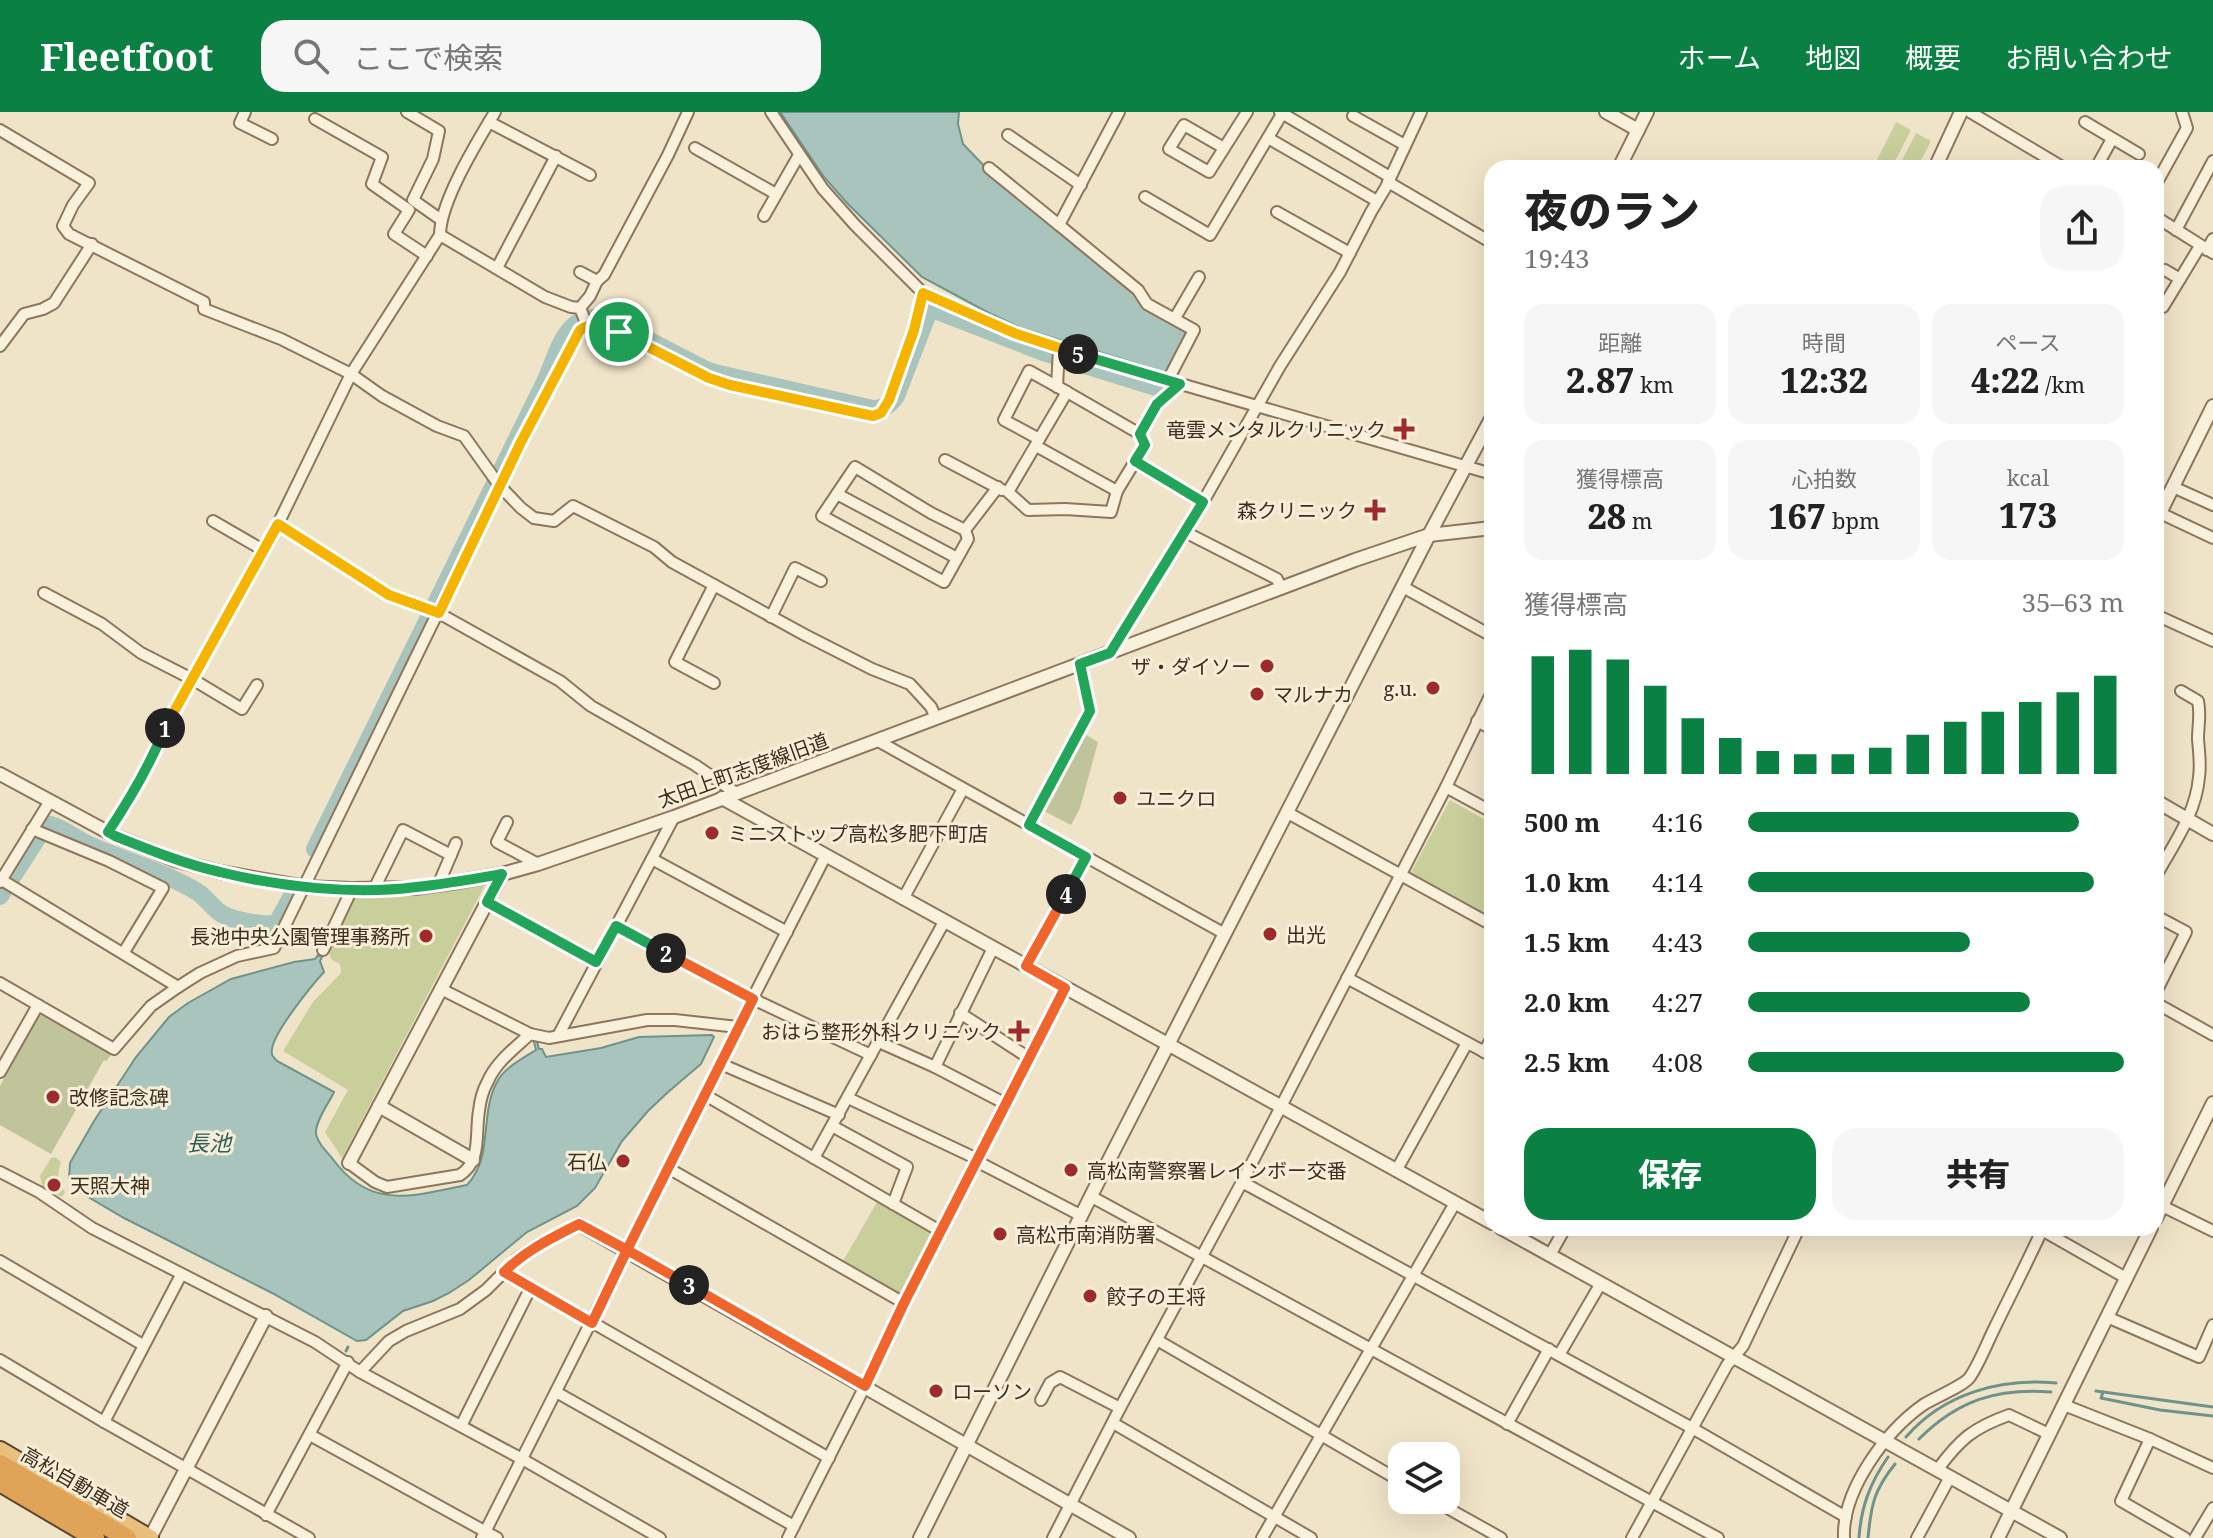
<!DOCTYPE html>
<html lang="ja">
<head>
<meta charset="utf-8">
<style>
	:root { --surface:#fff; --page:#f6f6f6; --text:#222; --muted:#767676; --accent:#0b8043 }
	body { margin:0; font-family:"Noto Serif","Noto Sans JP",serif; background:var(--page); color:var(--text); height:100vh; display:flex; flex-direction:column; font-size:30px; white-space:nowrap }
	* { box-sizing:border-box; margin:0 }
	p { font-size:26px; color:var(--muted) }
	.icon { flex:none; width:44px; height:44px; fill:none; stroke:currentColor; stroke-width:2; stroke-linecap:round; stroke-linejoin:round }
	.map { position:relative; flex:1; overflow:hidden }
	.panel { position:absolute; left:1484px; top:48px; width:680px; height:1076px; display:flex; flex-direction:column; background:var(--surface); border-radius:24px; box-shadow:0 8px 32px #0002 }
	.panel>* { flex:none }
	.controls { position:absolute; left:1388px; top:1330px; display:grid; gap:16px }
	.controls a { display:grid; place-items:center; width:72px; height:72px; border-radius:16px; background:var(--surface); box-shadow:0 8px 32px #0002; font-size:40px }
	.pin { position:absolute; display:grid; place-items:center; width:68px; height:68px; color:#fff; margin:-34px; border:4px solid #fff; border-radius:50%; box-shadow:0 2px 8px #0007 }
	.km { position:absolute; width:40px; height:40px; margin:-20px; border-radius:50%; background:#222; color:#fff; font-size:22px; line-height:40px; text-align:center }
	.round { display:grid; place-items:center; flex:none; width:84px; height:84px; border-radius:24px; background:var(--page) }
	.headline { display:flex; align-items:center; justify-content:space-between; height:136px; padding:0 40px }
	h1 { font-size:44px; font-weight:800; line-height:60px }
	.metrics { display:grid; grid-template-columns:repeat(3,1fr); gap:12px; height:136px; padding:8px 40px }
	.metrics div { display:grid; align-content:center; border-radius:20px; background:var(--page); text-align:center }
	.metrics b { font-size:34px; font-weight:800 }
	.metrics small { font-size:22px; font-weight:400 }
	.metrics p { font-size:22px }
	.chart { height:224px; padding:16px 40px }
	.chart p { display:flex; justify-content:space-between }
	.chart svg { width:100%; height:144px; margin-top:8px; stroke:var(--accent); stroke-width:6 }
	.cta { display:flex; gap:16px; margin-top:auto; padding:16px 40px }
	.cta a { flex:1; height:92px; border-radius:24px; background:var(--accent); color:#fff; font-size:32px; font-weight:800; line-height:92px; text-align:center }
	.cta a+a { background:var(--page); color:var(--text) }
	ul { padding:0 40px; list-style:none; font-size:26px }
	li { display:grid; grid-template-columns:128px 96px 1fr; align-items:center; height:60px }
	li i { height:20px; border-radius:10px; background:var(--accent) }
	header { display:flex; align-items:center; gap:48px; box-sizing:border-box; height:112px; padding:0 40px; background:var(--accent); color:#fff }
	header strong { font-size:38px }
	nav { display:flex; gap:44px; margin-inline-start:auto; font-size:28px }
	.search { width:560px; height:72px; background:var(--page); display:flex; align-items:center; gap:20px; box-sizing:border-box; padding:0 28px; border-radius:24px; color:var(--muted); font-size:30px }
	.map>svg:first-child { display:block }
	.green { fill:#c9cf9b }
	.cemetery { fill:#bfc49a }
	.water { fill:#a9c4bc; stroke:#6f938a; stroke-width:2 }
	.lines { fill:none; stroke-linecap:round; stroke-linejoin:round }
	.stream { stroke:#6f938a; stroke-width:3 }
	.river { stroke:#a9c4bc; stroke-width:18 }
	.minor-casing { stroke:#8d765c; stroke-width:14 }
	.tertiary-casing { stroke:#8d765c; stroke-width:16 }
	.trunk-casing { stroke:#5b4430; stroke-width:20 }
	.motorway-casing { stroke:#5b4430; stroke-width:22 }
	.minor { stroke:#faf1dc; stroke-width:10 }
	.tertiary { stroke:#faf1dc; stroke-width:12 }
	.trunk { stroke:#eabe7c; stroke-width:16 }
	.motorway { stroke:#e0a458; stroke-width:18 }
	.split-1-casing { stroke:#fff; stroke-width:16 }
	.split-2-casing { stroke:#fff; stroke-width:16 }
	.split-3-casing { stroke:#fff; stroke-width:16 }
	.split-4-casing { stroke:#fff; stroke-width:16 }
	.split-5-casing { stroke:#fff; stroke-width:16 }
	.split-6-casing { stroke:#fff; stroke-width:16 }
	.split-1 { stroke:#f5b400; stroke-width:10 }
	.split-2 { stroke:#22a559; stroke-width:10 }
	.split-3 { stroke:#f0652b; stroke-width:10 }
	.split-4 { stroke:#f0652b; stroke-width:10 }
	.split-5 { stroke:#22a559; stroke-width:10 }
	.split-6 { stroke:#f5b400; stroke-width:10 }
	.poi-dot { fill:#9e2a2b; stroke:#f7eed8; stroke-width:3 }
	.labels { text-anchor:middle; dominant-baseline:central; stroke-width:6; stroke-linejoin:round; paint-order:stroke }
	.poi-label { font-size:20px; fill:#3d2e20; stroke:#f7eed8; text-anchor:start }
	.street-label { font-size:20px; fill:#3d2e20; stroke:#f7eed8 }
	.water-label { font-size:22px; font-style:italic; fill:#2f5d5a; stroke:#f7eed8 }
</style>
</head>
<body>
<header>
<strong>Fleetfoot</strong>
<div class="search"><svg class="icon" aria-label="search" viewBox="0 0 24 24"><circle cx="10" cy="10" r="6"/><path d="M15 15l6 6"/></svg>ここで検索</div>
<nav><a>ホーム</a><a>地図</a><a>概要</a><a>お問い合わせ</a></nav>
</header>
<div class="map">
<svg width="2213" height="1426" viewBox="0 0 2213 1426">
	<rect width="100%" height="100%" fill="#f0e4c8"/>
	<g class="green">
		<path d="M1896 10 1911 18 1892 55 1877 48Z"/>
		<path d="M1916 21 1931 29 1917 56H1898Z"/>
		<path d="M1450 688 1492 712V814L1410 762Z"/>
		<path d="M482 773 484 775 342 1046 325 1020 348 978 283 939 313 890 341 861 340 852 332 848 327 837 352 785 423 782Z"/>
		<path d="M55 1045 61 1050C57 1062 57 1070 65 1080L62 1085 43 1076 40 1064 51 1046Z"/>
		<path d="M877 1090 930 1121 932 1124 902 1182H896L842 1151Z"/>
	</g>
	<g class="cemetery">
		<path d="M1086 623 1098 630 1080 696 1071 713 1044 699Z"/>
		<path d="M44 903 111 943 106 949 104 948 51 1042 0 1013V974L37 904Z"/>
	</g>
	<g class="water">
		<path d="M780 0H959L958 12 963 32 991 61 1132 178C1147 203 1156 197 1176 212 1180 214 1183 218 1186 221L1180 238 1167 261 1021 216 987 200 922 165 847 91 824 65Z"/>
		<path d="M318 843 322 845 320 849 324 860C311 874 274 920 272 937 271 944 273 944 277 949L334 980C329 991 316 1008 316 1020 316 1029 326 1039 332 1046 370 1099 412 1084 467 1073 494 1044 479 1003 497 970 504 956 523 946 536 938L534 930 537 929 539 937H542L546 945 601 936 639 925 712 923 714 925 701 952 667 981 648 999 622 1029 595 1076 577 1094 527 1120 469 1168 449 1181 433 1189 403 1199 366 1228 357 1229 272 1181 124 1106 78 1079 69 1066 70 1051 94 1009 136 945 169 905 188 891 231 867 294 850 315 847Z"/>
	</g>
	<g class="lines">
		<g class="stream">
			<path d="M346 1239 348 1235"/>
			<path d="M2096 1279 2213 1295"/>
			<path d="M2103 1280 2101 1286 2160 1298 2213 1304"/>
			<path d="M1906 1325C1944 1281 2001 1266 2056 1271"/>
			<path d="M1919 1327C1958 1288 1997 1276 2051 1280"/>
			<path d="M1859 1426C1861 1395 1870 1371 1888 1345"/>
			<path d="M1868 1426C1871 1393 1874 1378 1895 1352"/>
		</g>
		<g class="river">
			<path d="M315 737 545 270C559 240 565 198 607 207L708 259 719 262 873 297C884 297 890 293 896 284L930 196 1046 241 1162 277 1166 258"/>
			<path d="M0 784 38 725 50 713C65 717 76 727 89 733 125 749 165 760 199 781 207 787 213 796 222 802 232 808 266 815 277 811L293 782"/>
		</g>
		<g class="minor-casing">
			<g id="minor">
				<path d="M245 0 240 11 272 27"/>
				<path d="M407 0 439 19 433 47 413 88 440 107"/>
				<path d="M771 0 823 77 855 113 923 181 1014 221 1070 240 1492 362"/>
				<path d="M1119 0 1059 113 1138 178 1147 192 1194 218 1168 268"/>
				<path d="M1280 0 1390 65"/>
				<path d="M1970 0 2064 56"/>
				<path d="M1353 4 1405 33"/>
				<path d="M315 7 382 45 372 72 409 98 394 122 427 144"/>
				<path d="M489 10 590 63"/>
				<path d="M2085 10 2139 42"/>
				<path d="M0 18 89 71 73 93 63 114 69 122 204 190V197L281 227 351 262 382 284 437 314 464 324 499 373 521 396 534 406 554 409 573 394 654 435 672 450 805 523 872 557 910 572 931 595 936 606"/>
				<path d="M1008 23 1081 73"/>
				<path d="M1268 26 1377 89"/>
				<path d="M695 36 776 82"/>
				<path d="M1224 36 1184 13 1169 37 1209 60 1247 0"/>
				<path d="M989 56 1059 113"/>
				<path d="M2096 56 2112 27"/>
				<path d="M1388 70 1492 131"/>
				<path d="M2156 72 2187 16 2182 0"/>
				<path d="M1145 85 1210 123 1282 2"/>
				<path d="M1277 100 1350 141"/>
				<path d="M764 104 799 43"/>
				<path d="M2156 105 2213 141"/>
				<path d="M2176 118 2213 49"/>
				<path d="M440 123 545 185 571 195 580 196 587 213"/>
				<path d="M2207 138 2213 127"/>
				<path d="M497 156 556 44"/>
				<path d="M2165 158 2180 167"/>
				<path d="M580 160 597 169 590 184 580 196"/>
				<path d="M597 169 604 163 668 43 688 0"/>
				<path d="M2163 195 2200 134"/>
				<path d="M1175 206 1199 165"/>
				<path d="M0 234 24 202 43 197 54 191 92 132"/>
				<path d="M1057 275 1059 236"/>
				<path d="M1140 322 1067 280 1008 380 1028 398 1065 397 1111 400 1117 379 1145 333 1140 322 1157 292 1180 272"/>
				<path d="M1039 327 1004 308 1029 259 1067 280"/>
				<path d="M1036 334 1117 379"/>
				<path d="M945 348 1002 378"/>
				<path d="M1135 349 1203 390"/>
				<path d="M2173 375 2213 393"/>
				<path d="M837 382 957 446"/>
				<path d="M2160 401 2213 426"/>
				<path d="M213 409 263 438"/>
				<path d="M278 412 389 483 435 499 560 569 591 594 695 653 736 681"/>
				<path d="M965 418 931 401 855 355 822 404 944 470 968 427 965 418 998 375"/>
				<path d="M1185 420 1277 467 1281 476"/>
				<path d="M714 473 675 550 714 571"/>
				<path d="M1403 475 1492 524"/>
				<path d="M44 481 102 512 141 541 192 567 242 597 257 573"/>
				<path d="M2156 503 2213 529"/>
				<path d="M771 505 795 456 821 469"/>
				<path d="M1110 541 1203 390 1280 254 1340 160 1371 100 1386 75 1421 0"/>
				<path d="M1477 609 1492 617"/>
				<path d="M878 629 1225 822"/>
				<path d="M1446 675 1492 700"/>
				<path d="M1288 701 1492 813"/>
				<path d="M507 710 497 730 538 752"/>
				<path d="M1029 713 1090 599 1080 552"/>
				<path d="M32 717 109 749 163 776 124 840"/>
				<path d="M108 720 124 696 153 644 166 614 190 570 278 412 351 262 440 123C440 90 477 30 495 0"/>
				<path d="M451 743 456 731"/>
				<path d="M652 747 787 820"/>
				<path d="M2156 764C2173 733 2196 702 2199 665 2201 653 2199 640 2198 627 2198 614 2201 602 2198 589L2181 579"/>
				<path d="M0 767 178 875"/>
				<path d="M0 770 50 689"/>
				<path d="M374 777 403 718 451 743 439 771"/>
				<path d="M903 787 963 677"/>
				<path d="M487 790 596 850"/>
				<path d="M2156 804 2186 820 2156 880"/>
				<path d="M616 814 753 887 871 943"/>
				<path d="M323 838 352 777"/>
				<path d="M1026 854 1086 745"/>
				<path d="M1347 866 1492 944"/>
				<path d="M0 871 114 937 151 894 178 875 200 861 237 844 274 836 521 330 580 218 587 213H599L619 220 709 266 730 273 873 304 881 301 889 288 914 218 923 181"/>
				<path d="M441 877 530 922 549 926 647 908H675L738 915"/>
				<path d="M2156 891 2213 923"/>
				<path d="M960 901 1029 946"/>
				<path d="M558 924 674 705"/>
				<path d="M879 930 935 955 1006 992"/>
				<path d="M1484 940 1492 925"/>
				<path d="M721 952 839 1003"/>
				<path d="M935 955 993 836"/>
				<path d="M0 960 38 893"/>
				<path d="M705 983 940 1119"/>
				<path d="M848 986 973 1045 982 1052 1082 1104"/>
				<path d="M832 1014 907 1055 893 1092"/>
				<path d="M814 1046 944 810"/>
				<path d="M349 1051 375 1070 387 1075 460 1063C482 1049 475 1021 479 999 480 989 483 978 488 969 496 950 515 936 530 922"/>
				<path d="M668 1056 904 1191"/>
				<path d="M1396 1059 1467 931"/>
				<path d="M0 1060 39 1080 92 1116 315 1230 360 1260 522 1347 660 1426"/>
				<path d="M1242 1070 1692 1316 1846 1405"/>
				<path d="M1092 1085 1718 1426"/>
				<path d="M2156 1091 2213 1119"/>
				<path d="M2040 1117 2126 1166"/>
				<path d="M1550 1143 1565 1116"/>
				<path d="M0 1149 143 1233"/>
				<path d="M504 1160 829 1346"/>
				<path d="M2107 1205 2199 1245 2213 1213"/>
				<path d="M1157 1228 1402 1370"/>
				<path d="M1559 1243 1601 1171"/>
				<path d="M0 1248 104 1310 309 1426"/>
				<path d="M360 1260 389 1229 406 1219 460 1197 486 1178 518 1146 536 1134 579 1112"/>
				<path d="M556 1280 794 1414"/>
				<path d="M1041 1288 1050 1271 1060 1265 1120 1296"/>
				<path d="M2064 1293 2150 1327"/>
				<path d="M104 1310 181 1163"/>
				<path d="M1113 1311 1311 1426"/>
				<path d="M1507 1312 1549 1237"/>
				<path d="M461 1314 531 1175"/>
				<path d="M310 1323 497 1426"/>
				<path d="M1938 1357C1960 1327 1973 1316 2009 1303L2049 1322"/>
				<path d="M1433 1388 1501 1426"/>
				<path d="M266 1403 348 1250"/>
				<path d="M482 1426 721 952 738 915 826 743"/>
				<path d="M788 1426 865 1274 904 1191 1065 876"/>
				<path d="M1053 1426 1120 1296 1242 1070 1446 675 1492 580"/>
				<path d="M1262 1426 1455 1091"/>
				<path d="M1632 1426 1727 1253 1743 1234 1799 1116"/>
				<path d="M1844 1426C1842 1378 1886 1319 1923 1293 1934 1286 1965 1273 1970 1265 1980 1250 1987 1231 1995 1215 2011 1182 2028 1149 2043 1116"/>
				<path d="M1917 1426 1950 1365"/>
				<path d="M2185 1426 2121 1389 2150 1327 2213 1356"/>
				<path d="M2195 1426 2213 1396"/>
			</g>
		</g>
		<g class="tertiary-casing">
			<g id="tertiary">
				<path d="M1606 0 1638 18"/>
				<path d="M1619 56 1647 0"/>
				<path d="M1935 56 1961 0"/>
				<path d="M2156 409 2213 294"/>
				<path d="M0 662 115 724 175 748 220 760 305 775 352 777 415 776 451 771 502 762 538 752 674 705 1355 448 1429 423 1492 416"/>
				<path d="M722 686 1492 1111"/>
				<path d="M2156 689 2213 722"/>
				<path d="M379 994 473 1048"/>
				<path d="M349 1051 502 762"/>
				<path d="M2156 1106 2213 991"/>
				<path d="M579 1112 1129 1426"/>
				<path d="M1501 1116 2060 1426"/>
				<path d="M150 1426 266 1204"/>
				<path d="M920 1426 1110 1046 1429 423 1492 305"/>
				<path d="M1998 1426 2151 1116"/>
			</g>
		</g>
		<g class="trunk-casing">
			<path id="trunk" d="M0 1338 150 1426"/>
		</g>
		<g class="motorway-casing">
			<g id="motorway">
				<path d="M0 1352 127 1426"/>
				<path d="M0 1370 95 1426"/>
			</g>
		</g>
		<use href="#minor" class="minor"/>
		<use href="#tertiary" class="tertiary"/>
		<use href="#trunk" class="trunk"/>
		<use href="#motorway" class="motorway"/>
	</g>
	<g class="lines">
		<g class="split-1-casing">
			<path id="split-1" d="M165 616 278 412 389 483 439 501 521 330 580 218C593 209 605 215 619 220"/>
		</g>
		<g class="split-2-casing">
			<path id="split-2" d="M165 616C150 653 130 687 108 720L115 724C150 738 184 752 220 760 280 775 355 783 416 775 445 772 473 767 502 762L487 790 596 850 616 814 666 841"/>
		</g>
		<g class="split-3-casing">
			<path id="split-3" d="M666 841 753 887 627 1138 579 1112C552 1126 526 1138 504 1160L592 1211 627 1138 689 1173"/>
		</g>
		<g class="split-4-casing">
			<path id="split-4" d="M689 1173 865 1274 904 1191 1065 876 1026 854 1066 782"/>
		</g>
		<g class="split-5-casing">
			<path id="split-5" d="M1066 782 1086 745 1029 713 1090 599 1080 552 1110 541 1203 390 1135 349 1145 333 1140 322 1157 292 1180 272 1078 242"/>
		</g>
		<g class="split-6-casing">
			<path id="split-6" d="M619 220 709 266 730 273 873 304 881 301 889 288 914 218 923 181 1014 221 1078 242"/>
		</g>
		<use href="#split-1" class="split-1"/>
		<use href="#split-2" class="split-2"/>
		<use href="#split-3" class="split-3"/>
		<use href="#split-4" class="split-4"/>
		<use href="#split-5" class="split-5"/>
		<use href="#split-6" class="split-6"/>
	</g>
	<g class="poi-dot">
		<path d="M1400 305h8v8h8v8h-8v8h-8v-8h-8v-8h8z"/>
		<path d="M1371 386h8v8h8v8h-8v8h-8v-8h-8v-8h8z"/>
		<circle cx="1267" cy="554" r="8"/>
		<circle cx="1433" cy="576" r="8"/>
		<circle cx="1257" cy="582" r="8"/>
		<circle cx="1120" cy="686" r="8"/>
		<circle cx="712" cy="721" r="8"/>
		<circle cx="1270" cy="822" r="8"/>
		<circle cx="426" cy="824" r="8"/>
		<path d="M1015 907h8v8h8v8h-8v8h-8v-8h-8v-8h8z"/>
		<circle cx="53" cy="985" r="8"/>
		<circle cx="623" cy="1049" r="8"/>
		<circle cx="1071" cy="1058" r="8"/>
		<circle cx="54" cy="1073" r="8"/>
		<circle cx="1000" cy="1122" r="8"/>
		<circle cx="1090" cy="1184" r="8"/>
		<circle cx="936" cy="1279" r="8"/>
	</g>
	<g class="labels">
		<g class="poi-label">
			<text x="1386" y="317" text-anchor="end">竜雲メンタルクリニック</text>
			<text x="1357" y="398" text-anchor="end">森クリニック</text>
			<text x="1251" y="554" text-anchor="end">ザ・ダイソー</text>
			<text x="1417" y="576" text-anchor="end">g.u.</text>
			<text x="1273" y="582">マルナカ</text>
			<text x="1136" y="686">ユニクロ</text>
			<text x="728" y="721">ミニストップ高松多肥下町店</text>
			<text x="1286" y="822">出光</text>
			<text x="410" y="824" text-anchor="end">長池中央公園管理事務所</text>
			<text x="1001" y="919" text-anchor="end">おはら整形外科クリニック</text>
			<text x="69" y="985">改修記念碑</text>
			<text x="607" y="1049" text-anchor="end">石仏</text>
			<text x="1087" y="1058">高松南警察署レインボー交番</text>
			<text x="70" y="1073">天照大神</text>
			<text x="1016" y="1122">高松市南消防署</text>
			<text x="1106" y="1184">餃子の王将</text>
			<text x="952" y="1279">ローソン</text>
		</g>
		<g class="street-label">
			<text transform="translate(743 658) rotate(-20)">太田上町志度線旧道</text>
			<text transform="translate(75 1370) rotate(30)">高松自動車道</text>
		</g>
		<g class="water-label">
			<text x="209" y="1030">長池</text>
		</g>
	</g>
</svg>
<div class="controls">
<a><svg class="icon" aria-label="layers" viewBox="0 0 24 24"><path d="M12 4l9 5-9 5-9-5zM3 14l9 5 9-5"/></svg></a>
</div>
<div class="pin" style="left:619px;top:220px;background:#1e9e55"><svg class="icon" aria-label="arrive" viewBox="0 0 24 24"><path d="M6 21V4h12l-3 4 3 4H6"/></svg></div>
<b class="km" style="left:165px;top:616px">1</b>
<b class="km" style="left:666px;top:841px">2</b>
<b class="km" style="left:689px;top:1173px">3</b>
<b class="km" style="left:1066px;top:782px">4</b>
<b class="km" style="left:1078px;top:242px">5</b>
<section class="panel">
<div class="headline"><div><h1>夜のラン</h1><p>19:43</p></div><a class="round"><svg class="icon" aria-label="share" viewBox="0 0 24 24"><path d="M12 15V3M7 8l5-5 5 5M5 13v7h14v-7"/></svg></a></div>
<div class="metrics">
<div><p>距離</p><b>2.87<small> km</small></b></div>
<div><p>時間</p><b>12:32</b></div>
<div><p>ペース</p><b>4:22<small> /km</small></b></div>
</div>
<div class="metrics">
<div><p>獲得標高</p><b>28<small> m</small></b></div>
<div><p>心拍数</p><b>167<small> bpm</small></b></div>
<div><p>kcal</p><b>173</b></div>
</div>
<div class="chart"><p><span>獲得標高</span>35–63 m</p>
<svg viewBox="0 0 160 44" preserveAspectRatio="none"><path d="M5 44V8M15 44V6M25 44V9M35 44V17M45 44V27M55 44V33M65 44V37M75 44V38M85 44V38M95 44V36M105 44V32M115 44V28M125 44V25M135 44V22M145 44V19M155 44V14"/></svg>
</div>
<ul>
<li><b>500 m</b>4:16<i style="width:88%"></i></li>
<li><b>1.0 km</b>4:14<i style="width:92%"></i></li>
<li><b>1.5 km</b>4:43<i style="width:59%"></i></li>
<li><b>2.0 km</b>4:27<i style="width:75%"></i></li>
<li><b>2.5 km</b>4:08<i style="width:100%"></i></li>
</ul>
<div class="cta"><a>保存</a><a>共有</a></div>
</section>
</div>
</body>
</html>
